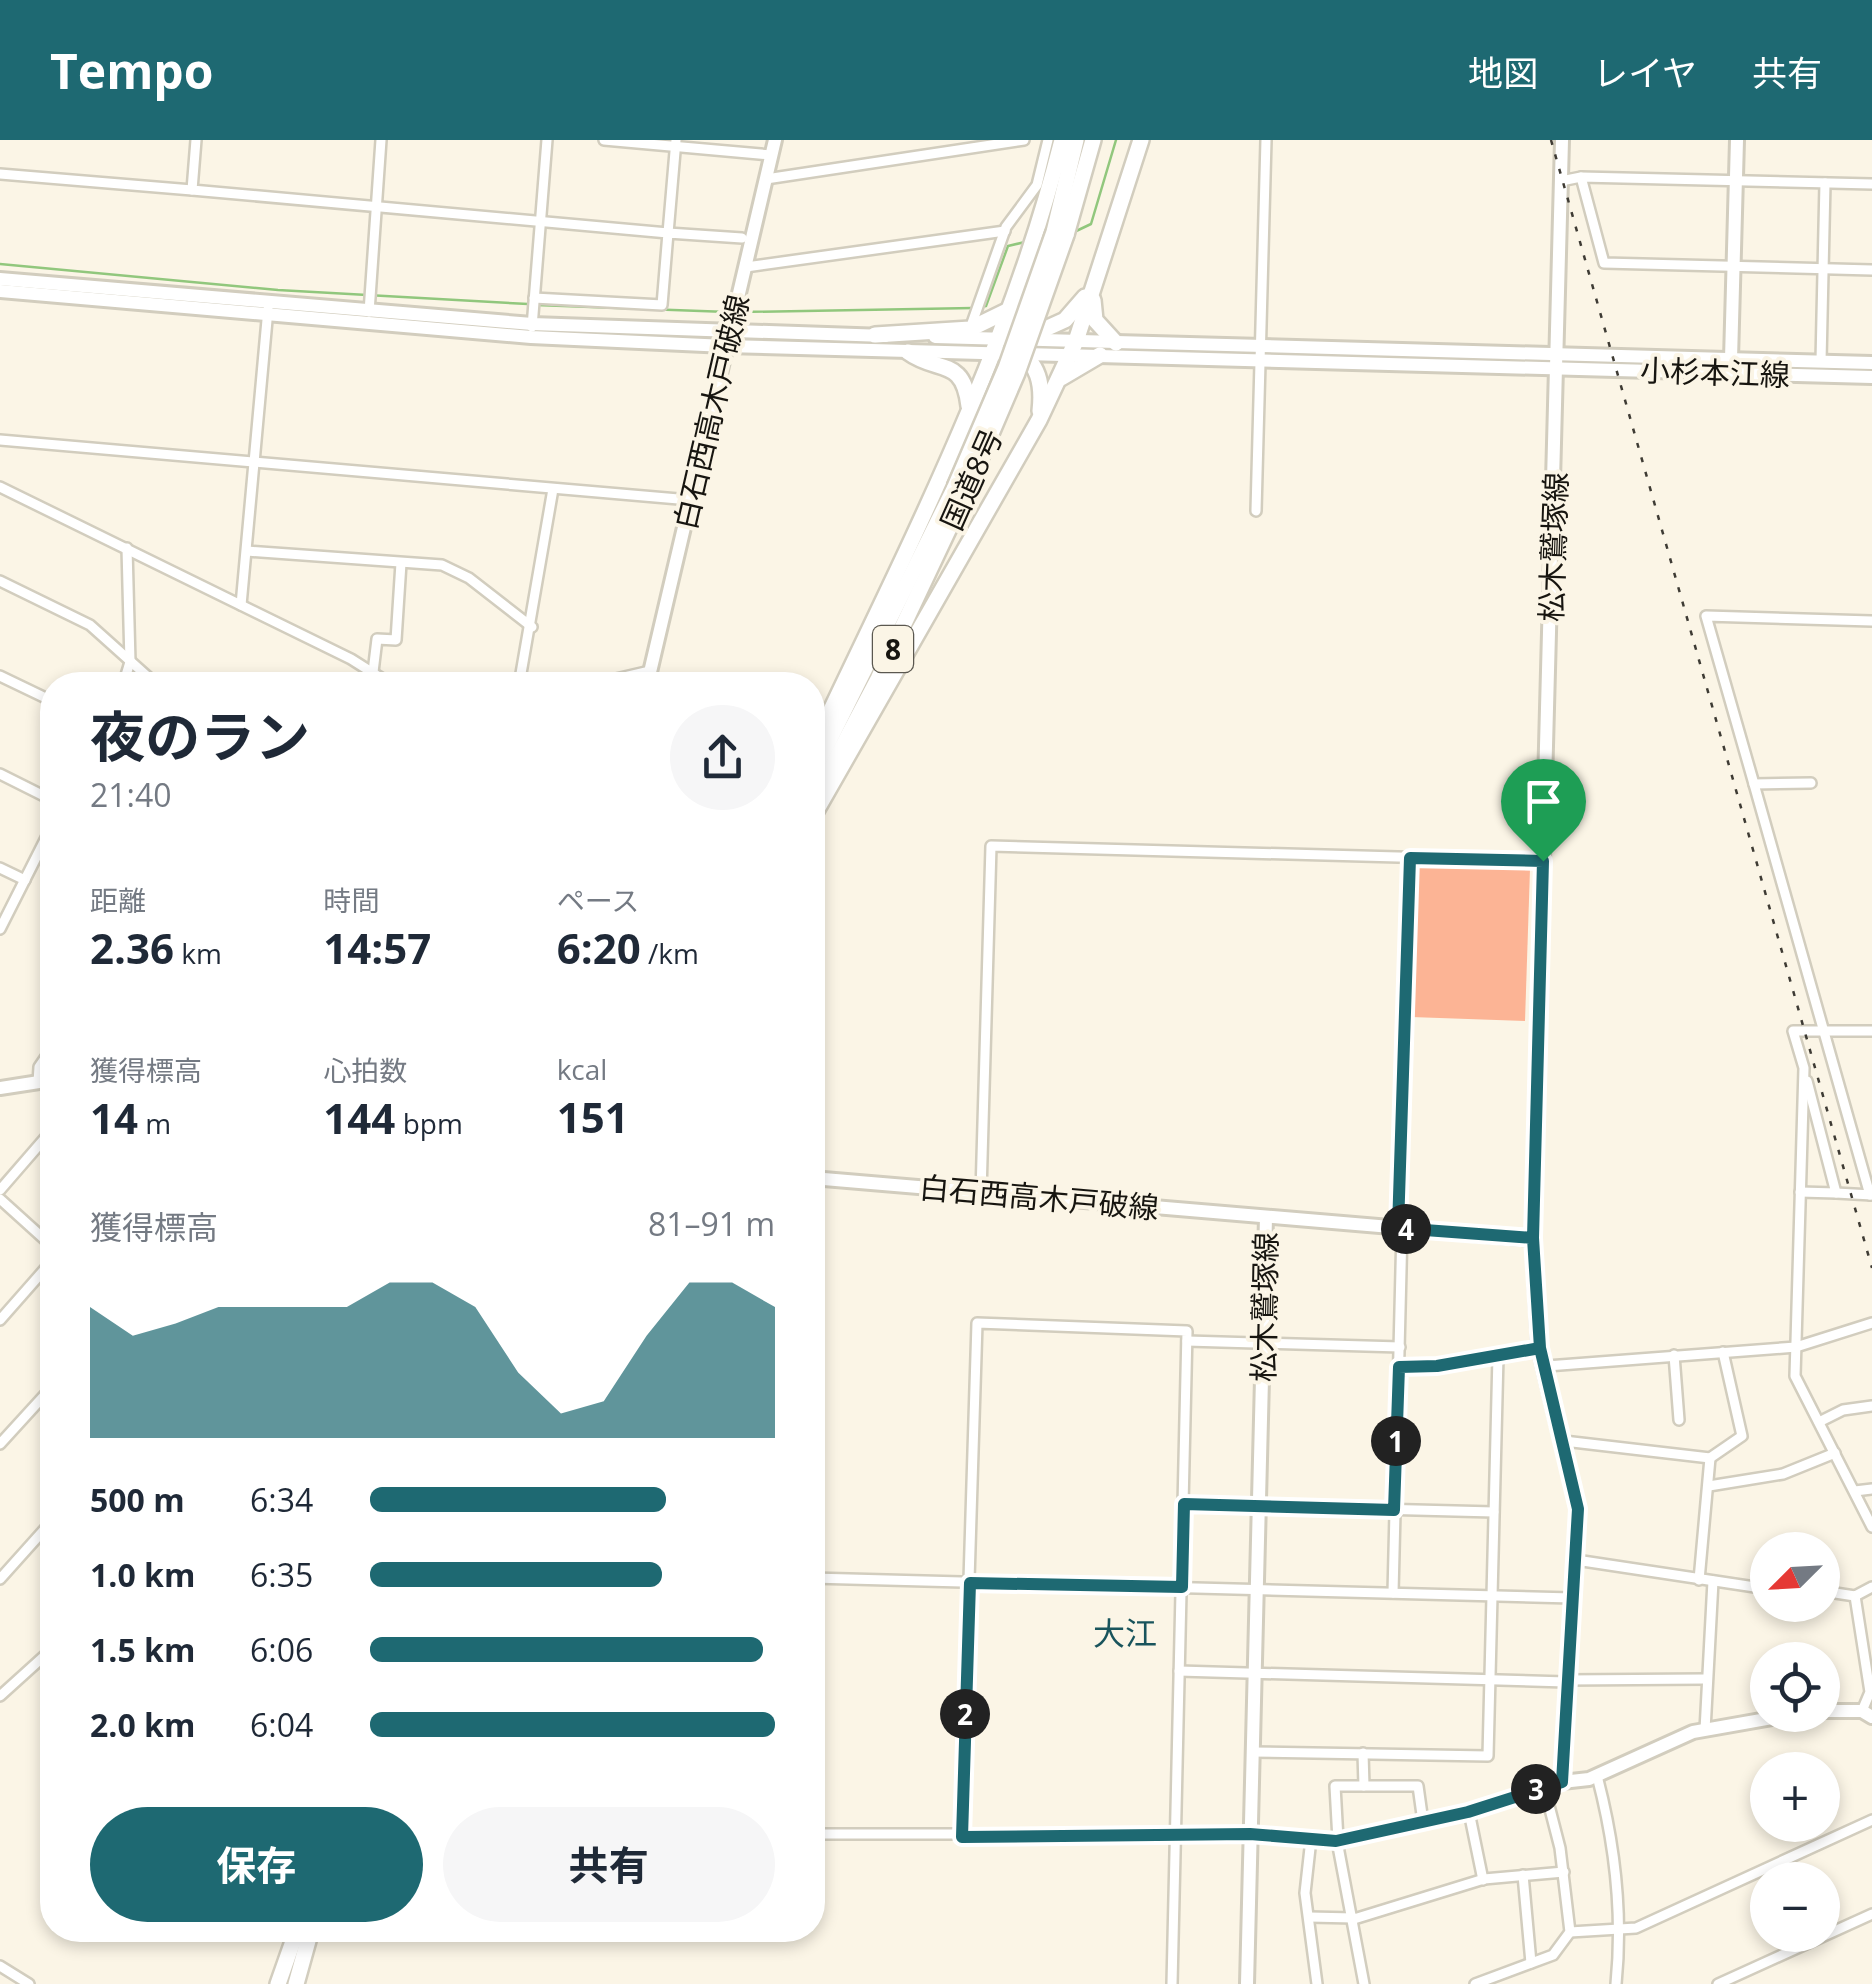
<!DOCTYPE html>
<html lang="ja">
<head>
<meta charset="utf-8">
<style>
	:root { --surface:#fff; --page:#f6f6f7; --text:#1f2937; --muted:#747a83; --accent:#1e6972 }
	body { margin:0; font-family:"Open Sans","Noto Sans JP",sans-serif; background:var(--page); color:var(--text); height:100vh; display:flex; flex-direction:column; font-size:38px; white-space:nowrap }
	* { box-sizing:border-box; margin:0 }
	p { font-size:32px; color:var(--muted) }
	.icon { flex:none; width:55px; height:55px; fill:none; stroke:currentColor; stroke-width:2; stroke-linecap:round; stroke-linejoin:round }
	.map { position:relative; flex:1; overflow:hidden }
	.side { position:absolute; left:40px; top:532px; width:785px; height:1270px; display:flex; flex-direction:column; background:var(--surface); border-radius:40px; box-shadow:0 5px 15px #0003 }
	.side>* { flex:none }
	.needle { width:65px; rotate:246deg }
	.controls { position:absolute; left:1750px; top:1392px; display:grid; gap:20px }
	.controls a { display:grid; place-items:center; width:90px; height:90px; border-radius:50%; background:var(--surface); box-shadow:0 5px 15px #0003; font-size:50px }
	.pin { position:absolute; display:grid; place-items:center; width:85px; height:85px; color:#fff; margin:-102px -42px; border-radius:50% 50% 50% 0; rotate:-45deg; box-shadow:0 0 10px #0007 }
	.pin .icon { rotate:45deg }
	.km { position:absolute; width:50px; height:50px; margin:-25px; border-radius:50%; background:#222; color:#fff; font-size:28px; line-height:50px; text-align:center }
	.round { display:grid; place-items:center; flex:none; width:105px; height:105px; border-radius:52px; background:var(--page) }
	.overview { display:flex; align-items:center; justify-content:space-between; height:170px; padding:0 50px }
	h1 { font-size:55px; font-weight:700; line-height:75px }
	.figures { display:grid; grid-template-columns:repeat(3,1fr); gap:15px; height:170px; padding:10px 50px }
	.figures div { display:grid; align-content:center }
	.figures b { font-size:42px; font-weight:700 }
	.figures small { font-size:28px; font-weight:400 }
	.figures p { font-size:28px }
	.chart { height:280px; padding:20px 50px }
	.chart p { display:flex; justify-content:space-between }
	.chart svg { width:100%; height:180px; margin-top:10px; fill:var(--accent); opacity:.7 }
	.button { display:flex; gap:20px; margin-top:auto; padding:20px 50px }
	.button a { flex:1; height:115px; border-radius:60px; background:var(--accent); color:#fff; font-size:40px; font-weight:700; line-height:115px; text-align:center }
	.button a+a { background:var(--page); color:var(--text) }
	ul { padding:0 50px; list-style:none; font-size:32px }
	li { display:grid; grid-template-columns:160px 120px 1fr; align-items:center; height:75px }
	li i { height:25px; border-radius:12px; background:var(--accent) }
	header { display:flex; align-items:center; gap:60px; box-sizing:border-box; height:140px; padding:0 50px; background:var(--accent); color:#fff }
	header strong { font-size:48px }
	nav { display:flex; gap:55px; margin-inline-start:auto; font-size:35px }
	.map>svg:first-child { display:block }
	.green { fill:#fcb495 }
	.lines { fill:none; stroke-linecap:round; stroke-linejoin:round }
	.stream { stroke:#91c77d; stroke-width:2.5 }
	.street-casing { stroke:#d2cdbe; stroke-width:14 }
	.secondary-casing { stroke:#d2cdbe; stroke-width:18 }
	.highway-casing { stroke:#d2cdbe; stroke-width:20 }
	.street { stroke:#fff; stroke-width:9 }
	.secondary { stroke:#fff; stroke-width:12 }
	.highway { stroke:#fff; stroke-width:15 }
	.rail { stroke:#3e3b34; stroke-width:2.5; stroke-dasharray:5 10; stroke-linecap:butt }
	.highway-bridge-casing { stroke:#d2cdbe; stroke-width:20; stroke-linecap:butt }
	.highway-bridge { stroke:#fff; stroke-width:15 }
	.route-casing { stroke:#fff; stroke-width:20 }
	.route { stroke:#1e6972; stroke-width:12 }
	.labels { text-anchor:middle; dominant-baseline:central; stroke-width:8; stroke-linejoin:round; paint-order:stroke }
	.shield { fill:#fbf5e6; stroke:#5b5850; stroke-width:2.5 }
	.shield-label { font-size:28px; font-weight:bold; fill:#171510 }
	.street-label { font-size:30px; fill:#171510; stroke:#fbf5e6 }
	.neighbourhood-label { font-size:32px; fill:#19545c; stroke:#fbf5e6 }
</style>
</head>
<body>
<header>
<strong>Tempo</strong>
<nav><a>地図</a><a>レイヤ</a><a>共有</a></nav>
</header>
<div class="map">
<svg width="1872" height="1844" viewBox="0 0 1872 1844">
	<rect width="100%" height="100%" fill="#fbf5e6"/>
	<path class="green" d="M1417 725 1530 729 1525 881 1411 877Z"/>
	<g class="lines">
		<g class="stream">
			<path d="M1072 93 1091 84 1116 0"/>
			<path d="M0 124 278 150 528 164"/>
			<path d="M536 165 728 172"/>
			<path d="M981 167 986 166 1008 106 1025 102"/>
			<path d="M741 172 973 168"/>
		</g>
		<g class="street-casing">
			<g id="street">
				<path d="M196 0 192 50 668 93 676 0"/>
				<path d="M604 0 771 15"/>
				<path d="M0 34 192 50"/>
				<path d="M1581 37 1604 123 1872 130"/>
				<path d="M766 39 1024 0"/>
				<path d="M1561 41 1581 37 1872 44"/>
				<path d="M746 127 1005 91"/>
				<path d="M534 158 662 165 668 93 742 98"/>
				<path d="M369 172 381 0"/>
				<path d="M971 186 1006 87 1037 45 1048 0"/>
				<path d="M532 187 547 0"/>
				<path d="M1821 221 1825 43"/>
				<path d="M0 300 690 360"/>
				<path d="M0 347 351 519 392 545"/>
				<path d="M1256 371 1266 0"/>
				<path d="M247 411 442 425 469 438 532 487"/>
				<path d="M0 441 90 485 157 545"/>
				<path d="M241 465 268 169"/>
				<path d="M373 532 377 499 396 500 401 423"/>
				<path d="M0 536 52 561"/>
				<path d="M123 545 130 522 127 408"/>
				<path d="M519 545 553 349"/>
				<path d="M590 545 650 531"/>
				<path d="M0 634 52 660"/>
				<path d="M1811 643 1754 644 1706 476 1872 481"/>
				<path d="M1754 644 1870 1055"/>
				<path d="M0 728 25 740"/>
				<path d="M0 789 52 686"/>
				<path d="M1872 891H1793L1804 928 1795 1236 1872 1387"/>
				<path d="M38 943 39 927 52 908"/>
				<path d="M0 1050 52 990"/>
				<path d="M1800 1052 1836 1053 1807 941"/>
				<path d="M981 1053 991 706 1543 721"/>
				<path d="M1836 1053 1872 1055"/>
				<path d="M0 1059 52 1106"/>
				<path d="M1398 1089 1410 718"/>
				<path d="M0 1180 52 1121"/>
				<path d="M1187 1201 1400 1207"/>
				<path d="M1674 1215 1679 1280"/>
				<path d="M1547 1226 1796 1207 1872 1183"/>
				<path d="M1399 1227 1437 1226 1539 1208"/>
				<path d="M1819 1282 1843 1270 1872 1266"/>
				<path d="M1564 1301 1710 1318 1699 1440"/>
				<path d="M0 1304 52 1247"/>
				<path d="M1710 1318 1742 1296 1723 1212"/>
				<path d="M1709 1346 1783 1334 1835 1313"/>
				<path d="M1855 1351 1872 1349"/>
				<path d="M1185 1364 1494 1372"/>
				<path d="M1576 1420 1768 1449"/>
				<path d="M812 1438 1572 1458"/>
				<path d="M0 1439 52 1381"/>
				<path d="M1822 1451 1855 1456 1872 1447"/>
				<path d="M1393 1453 1402 1089"/>
				<path d="M1855 1456 1870 1552 1862 1571"/>
				<path d="M1179 1531 1566 1542"/>
				<path d="M1566 1540 1705 1539"/>
				<path d="M0 1556 52 1509"/>
				<path d="M1705 1590 1713 1441"/>
				<path d="M1252 1612 1488 1616 1498 1216"/>
				<path d="M1363 1613 1364 1646"/>
				<path d="M1597 1636C1615 1704 1623 1774 1616 1844"/>
				<path d="M1469 1672 1483 1740"/>
				<path d="M812 1694H1250L1337 1701 1469 1672 1562 1642"/>
				<path d="M961 1697 977 1183 1187 1191 1172 1844"/>
				<path d="M1311 1699 1305 1753 1317 1844"/>
				<path d="M1338 1700 1335 1646H1418L1423 1682"/>
				<path d="M1337 1701 1364 1844"/>
				<path d="M1523 1735 1531 1823"/>
				<path d="M1309 1777 1354 1778"/>
				<path d="M1354 1779 1484 1739 1564 1732"/>
				<path d="M1570 1792 1636 1788 1872 1680"/>
				<path d="M0 1826 29 1844"/>
				<path d="M1475 1844 1553 1815 1570 1792 1560 1708 1544 1646"/>
				<path d="M1718 1844 1872 1774"/>
			</g>
		</g>
		<g class="secondary-casing">
			<g id="secondary">
				<path d="M1562 0 1533 1099 1539 1208 1578 1369 1562 1642 1589 1639 1693 1592 1789 1575"/>
				<path d="M0 139 532 184 885 196"/>
				<path d="M0 151 531 197 726 206 1872 237"/>
				<path d="M935 197 1872 223"/>
				<path d="M1731 219 1737 0"/>
				<path d="M647 545 775 0"/>
				<path d="M0 948 52 940"/>
				<path d="M812 1038 1533 1099"/>
				<path d="M1822 1571H1862L1872 1577"/>
				<path d="M1247 1844 1266 1077"/>
			</g>
		</g>
		<g class="highway-casing">
			<g id="highway">
				<path d="M1054 92 1076 0"/>
				<path d="M1066 95 1093 0"/>
				<path d="M1093 160 1095 180 1116 203"/>
				<path d="M875 195 970 189 1009 170"/>
				<path d="M1023 199 1065 180 1085 157"/>
				<path d="M1015 209C1039 223 1043 245 1040 271"/>
				<path d="M908 212C938 234 963 216 969 266"/>
				<path d="M1061 238 1100 215"/>
				<path d="M812 610C906 411 1008 215 1062 0"/>
				<path d="M812 635 955 347"/>
				<path d="M813 662 878 539 966 352"/>
				<path d="M812 678 1039 280 1076 201 1141 0"/>
				<path d="M278 1844 297 1790"/>
				<path d="M296 1844 311 1790"/>
			</g>
		</g>
		<use href="#street" class="street"/>
		<use href="#secondary" class="secondary"/>
		<use href="#highway" class="highway"/>
		<path class="rail" d="M1551 0 1872 1128"/>
		<g class="highway-bridge-casing">
			<g id="highway-bridge">
				<path d="M955 347 1006 228 1054 92"/>
				<path d="M966 352 1017 233 1066 95"/>
			</g>
		</g>
		<use href="#highway-bridge" class="highway-bridge"/>
	</g>
	<g class="lines">
		<g class="route-casing">
			<path id="route" d="M1543 721 1533 1098 1540 1208 1437 1226 1399 1227 1394 1370 1184 1364 1182 1447 970 1443 962 1697 1250 1694 1336 1701 1468 1672 1562 1642 1578 1369 1540 1208 1533 1098 1398 1088 1410 718 1543 721"/>
		</g>
		<use href="#route" class="route"/>
	</g>
	<g class="labels">
		<rect class="shield" x="873" y="486" width="40" height="46" rx="8"/>
		<g class="shield-label">
			<text x="893" y="509">8</text>
		</g>
		<g class="street-label">
			<text transform="translate(1715 232) rotate(2)">小杉本江線</text>
			<text transform="translate(711 272) rotate(-77)">白石西高木戸破線</text>
			<text transform="translate(971 339) rotate(-66)">国道8号</text>
			<text transform="translate(1553 407) rotate(-88)">松木鷲塚線</text>
			<text transform="translate(1039 1057) rotate(5)">白石西高木戸破線</text>
			<text transform="translate(1264 1167) rotate(-89)">松木鷲塚線</text>
		</g>
		<g class="neighbourhood-label">
			<text x="1125" y="1492">大江</text>
		</g>
	</g>
</svg>
<div class="controls">
<a><svg class="needle" viewBox="-14 -14 28 28"><path d="M0-13l5 13h-10z" fill="#e53935"/><path d="M0 13l5-13h-10z" fill="#747a83"/></svg></a>
<a><svg class="icon" aria-label="locate" viewBox="0 0 24 24"><circle cx="12" cy="12" r="6"/><path d="M12 2v4M12 18v4M2 12h4M18 12h4"/></svg></a>
<a>+</a>
<a>−</a>
</div>
<div class="pin" style="left:1543px;top:721px;background:#1e9e55"><svg class="icon" aria-label="arrive" viewBox="0 0 24 24"><path d="M6 21V4h12l-3 4 3 4H6"/></svg></div>
<b class="km" style="left:1396px;top:1301px">1</b>
<b class="km" style="left:965px;top:1574px">2</b>
<b class="km" style="left:1536px;top:1649px">3</b>
<b class="km" style="left:1406px;top:1089px">4</b>
<section class="side">
<div class="overview"><div><h1>夜のラン</h1><p>21:40</p></div><a class="round"><svg class="icon" aria-label="share" viewBox="0 0 24 24"><path d="M12 15V3M7 8l5-5 5 5M5 13v7h14v-7"/></svg></a></div>
<div class="figures">
<div><p>距離</p><b>2.36<small> km</small></b></div>
<div><p>時間</p><b>14:57</b></div>
<div><p>ペース</p><b>6:20<small> /km</small></b></div>
</div>
<div class="figures">
<div><p>獲得標高</p><b>14<small> m</small></b></div>
<div><p>心拍数</p><b>144<small> bpm</small></b></div>
<div><p>kcal</p><b>151</b></div>
</div>
<div class="chart"><p><span>獲得標高</span>81–91 m</p>
<svg viewBox="0 0 160 44" preserveAspectRatio="none"><path d="M0 44V12L10 19L20 16L30 12L40 12L50 12L60 12L70 6L80 6L90 12L100 28L110 38L120 35L130 19L140 6L150 6L160 12V44z"/></svg>
</div>
<ul>
<li><b>500 m</b>6:34<i style="width:73%"></i></li>
<li><b>1.0 km</b>6:35<i style="width:72%"></i></li>
<li><b>1.5 km</b>6:06<i style="width:97%"></i></li>
<li><b>2.0 km</b>6:04<i style="width:100%"></i></li>
</ul>
<div class="button"><a>保存</a><a>共有</a></div>
</section>
</div>
</body>
</html>
